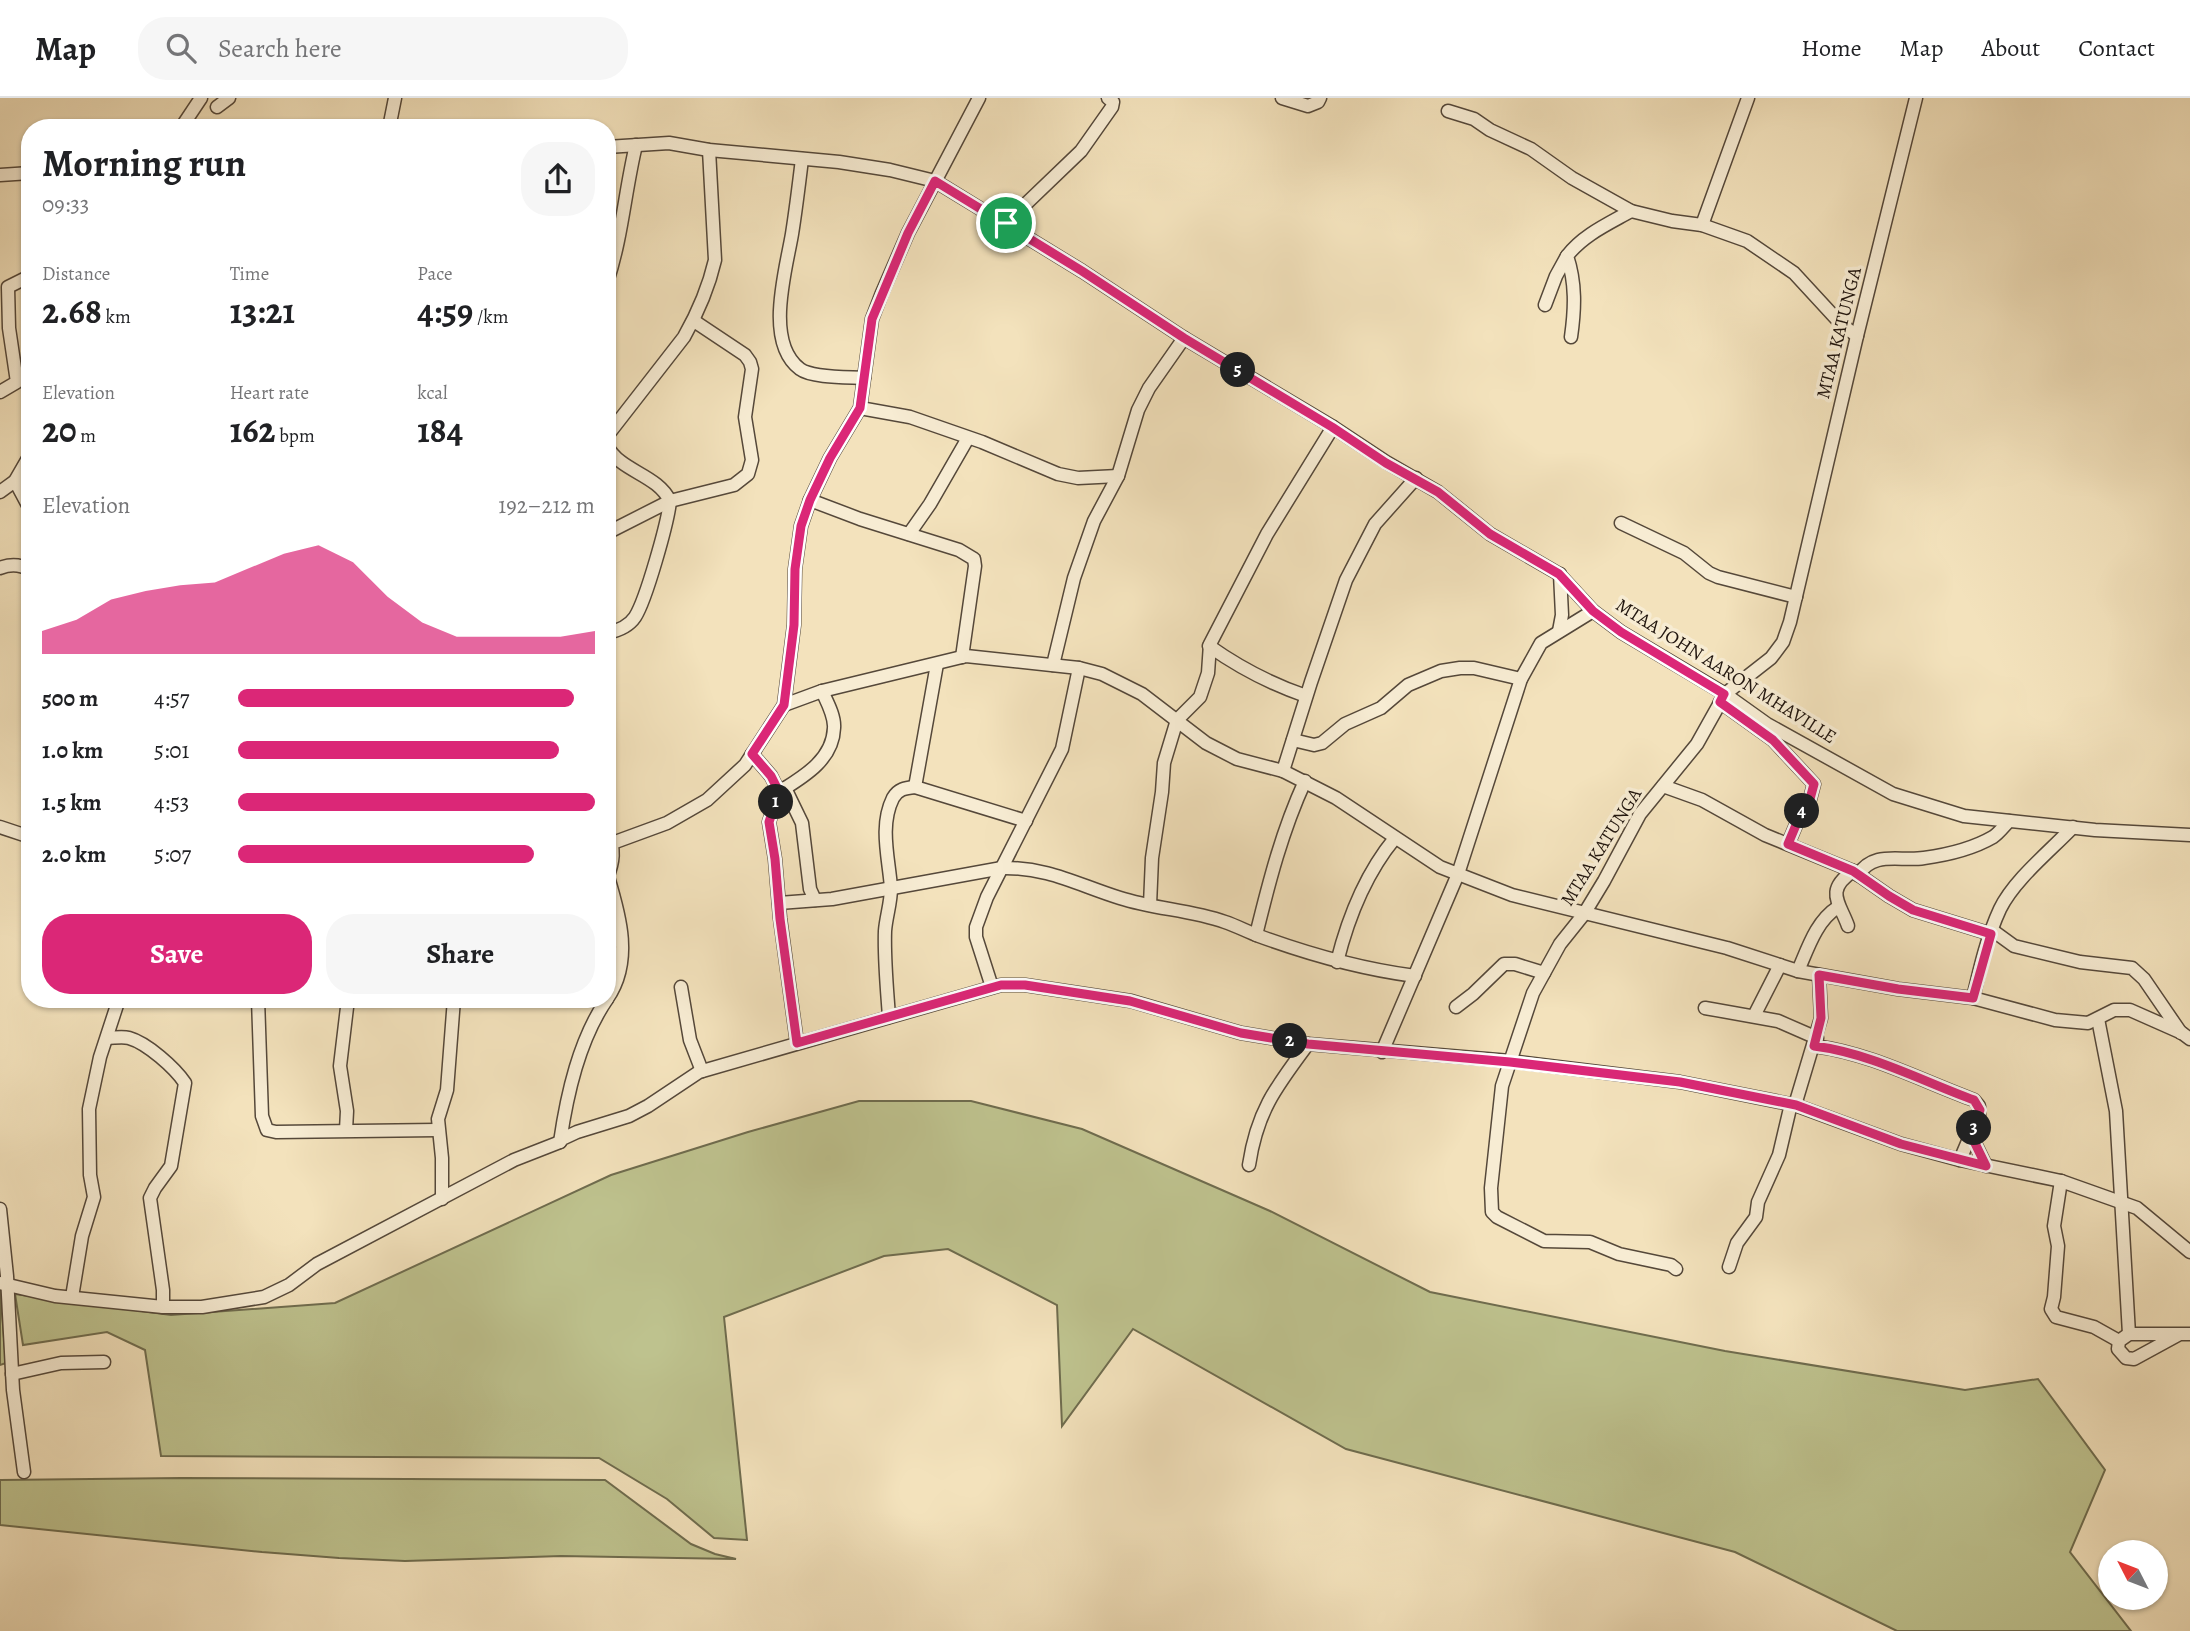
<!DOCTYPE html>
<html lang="en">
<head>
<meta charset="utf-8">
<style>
	:root { --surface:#fff; --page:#f6f6f6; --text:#202124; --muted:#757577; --line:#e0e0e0; --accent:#db2777 }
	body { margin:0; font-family:Alegreya,serif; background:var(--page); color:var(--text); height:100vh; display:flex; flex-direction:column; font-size:26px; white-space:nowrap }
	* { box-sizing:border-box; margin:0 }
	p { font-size:23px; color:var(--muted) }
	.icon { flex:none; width:38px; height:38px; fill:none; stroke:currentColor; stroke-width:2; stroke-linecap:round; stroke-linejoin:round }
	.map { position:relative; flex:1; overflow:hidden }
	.drawer { position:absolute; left:21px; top:21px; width:595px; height:889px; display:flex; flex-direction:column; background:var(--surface); border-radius:28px; box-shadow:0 2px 5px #0004 }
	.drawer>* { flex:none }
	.needle { width:46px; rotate:312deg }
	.controls { position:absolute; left:2098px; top:1442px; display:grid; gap:14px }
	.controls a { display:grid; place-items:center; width:70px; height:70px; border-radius:50%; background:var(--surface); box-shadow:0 2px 5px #0004; font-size:35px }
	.pin { position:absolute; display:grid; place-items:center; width:60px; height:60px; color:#fff; margin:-30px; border:4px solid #fff; border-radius:50%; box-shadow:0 2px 7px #0007 }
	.km { position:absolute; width:35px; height:35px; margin:-18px; border-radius:50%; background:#222; color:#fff; font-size:19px; line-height:35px; text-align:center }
	.round { display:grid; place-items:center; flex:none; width:74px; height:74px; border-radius:28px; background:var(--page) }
	.head { display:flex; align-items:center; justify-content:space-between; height:119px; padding:0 21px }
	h1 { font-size:38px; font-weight:600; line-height:52px }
	.metrics { display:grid; grid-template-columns:repeat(3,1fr); gap:10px; height:119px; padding:7px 21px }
	.metrics div { display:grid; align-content:center }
	.metrics b { font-size:35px; font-weight:600 }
	.metrics small { font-size:19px; font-weight:400 }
	.metrics p { font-size:19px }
	.chart { height:196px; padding:14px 21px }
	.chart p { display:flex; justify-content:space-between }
	.chart svg { width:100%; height:126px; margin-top:7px; fill:var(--accent); opacity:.7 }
	.primary-button { display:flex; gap:14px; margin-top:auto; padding:14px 21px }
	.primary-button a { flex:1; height:80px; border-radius:28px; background:var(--accent); color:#fff; font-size:28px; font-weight:600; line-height:80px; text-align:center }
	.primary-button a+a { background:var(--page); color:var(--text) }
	ul { padding:0 21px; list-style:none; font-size:23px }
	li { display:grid; grid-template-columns:112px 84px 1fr; align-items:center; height:52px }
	li i { height:18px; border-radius:9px; background:var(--accent) }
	header { display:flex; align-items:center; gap:42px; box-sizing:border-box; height:98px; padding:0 35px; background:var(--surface); border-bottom:2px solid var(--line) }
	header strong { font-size:33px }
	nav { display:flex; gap:38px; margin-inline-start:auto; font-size:24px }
	.search { width:490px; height:63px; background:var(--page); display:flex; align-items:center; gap:18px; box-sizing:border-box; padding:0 24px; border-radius:28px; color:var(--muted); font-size:26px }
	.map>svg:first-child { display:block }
	.green { fill:#bec28e; stroke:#6f6c4e; stroke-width:2 }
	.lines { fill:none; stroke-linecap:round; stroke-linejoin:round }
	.minor-casing { stroke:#55483a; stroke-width:15 }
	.minor { stroke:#f7ecd3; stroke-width:12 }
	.route-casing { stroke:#fff; stroke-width:14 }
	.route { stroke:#db2777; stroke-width:9 }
	.labels { text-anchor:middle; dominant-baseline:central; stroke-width:7; stroke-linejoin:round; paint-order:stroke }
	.street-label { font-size:19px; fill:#20150e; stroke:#f7ecd3 }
</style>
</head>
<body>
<header>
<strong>Map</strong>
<div class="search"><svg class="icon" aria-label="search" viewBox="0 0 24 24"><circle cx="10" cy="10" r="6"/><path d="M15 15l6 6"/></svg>Search here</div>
<nav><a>Home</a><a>Map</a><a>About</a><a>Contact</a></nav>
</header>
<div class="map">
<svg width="2190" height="1533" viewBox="0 0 2190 1533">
	<rect width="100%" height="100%" fill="#f3e2bc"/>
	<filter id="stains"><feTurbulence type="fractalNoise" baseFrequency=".00286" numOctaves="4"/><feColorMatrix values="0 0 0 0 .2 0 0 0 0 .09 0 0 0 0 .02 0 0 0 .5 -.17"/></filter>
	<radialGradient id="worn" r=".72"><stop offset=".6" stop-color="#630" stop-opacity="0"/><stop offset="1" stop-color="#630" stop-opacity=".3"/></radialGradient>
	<g class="green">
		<path d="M859 1003H971L1082 1031 1270 1113 1430 1194 1725 1253 1965 1292 2038 1281 2105 1372 2070 1454 2131 1533H1897L1735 1454 1346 1351 1133 1231 1062 1328 1057 1207 948 1151 884 1158 724 1219 747 1442 714 1440 667 1401 599 1360 161 1358 145 1252 107 1234 23 1247 15 1196 171 1217 335 1205 611 1077 748 1034Z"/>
		<path d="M0 1191 6 1265 0 1267Z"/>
		<path d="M181 1380 605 1382 691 1446 715 1456 736 1461 561 1458 405 1463 339 1460 262 1454 0 1427V1382Z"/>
	</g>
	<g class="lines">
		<g class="minor-casing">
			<g id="minor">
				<path d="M1282 0 1308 8 1318 4 1320 0"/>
				<path d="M217 9 229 0"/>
				<path d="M1448 13 1474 21 1490 32 1531 51 1572 80 1631 113 1672 123 1702 127 1747 143 1794 175 1841 226 1857 238"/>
				<path d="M181 30 201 0"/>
				<path d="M389 30 395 0"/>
				<path d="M607 49 669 45 709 52 839 64 890 72 935 83 1082 173 1184 240 1333 329 1386 364 1438 394 1490 436 1559 476 1593 513 1621 534 1725 596 1767 626 1893 696 1964 718 2095 732 2190 737"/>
				<path d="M802 61C799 86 796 111 792 136 786 172 764 244 800 271 812 280 848 279 864 280"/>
				<path d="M0 77 30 75"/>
				<path d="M1006 125 1081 53 1112 9 1113 4 1108 0"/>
				<path d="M1702 127 1748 0"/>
				<path d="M607 184C622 140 625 92 636 47"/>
				<path d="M1545 207 1556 178 1567 158"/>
				<path d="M1571 239C1575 211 1576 185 1567 158 1583 137 1608 126 1631 113"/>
				<path d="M0 294 17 284 9 230 8 189 30 178"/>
				<path d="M860 310 910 319 982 344 1058 376 1078 380 1118 378"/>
				<path d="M607 338 684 239C697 216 709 188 715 162L709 52"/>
				<path d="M607 348C621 374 657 376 670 403 668 424 646 502 635 519 629 528 617 533 607 535"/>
				<path d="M15 383 30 411"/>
				<path d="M0 394 15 383 30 357"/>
				<path d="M810 402 860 421 959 452 974 461 975 468 962 559"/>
				<path d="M1621 425 1684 455 1709 475 1718 479 1796 499"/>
				<path d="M607 435 670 403 734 387 748 376 752 362 745 319 752 271 750 264 745 257 694 223"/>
				<path d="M909 436 930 406 968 340"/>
				<path d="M0 470C10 466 20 466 30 472"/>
				<path d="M1559 533 1562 517 1560 476"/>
				<path d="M1209 548C1240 570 1271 586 1306 598"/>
				<path d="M1053 567 1074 480 1094 423 1118 378 1138 312 1149 290 1184 240"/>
				<path d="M1720 604 1773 642 1814 686 1810 701 1804 708 1788 746"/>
				<path d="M784 607 822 593 966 558 1079 570 1102 576 1142 596 1206 645 1237 661 1283 673 1336 700 1440 769 1512 797 1727 850 1798 873 1898 891 1973 900 2055 922 2088 925 2114 912H2130L2182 935 2190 941"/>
				<path d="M1293 642 1314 647 1322 645 1345 626 1381 610 1408 587 1441 573 1460 570H1474L1521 581"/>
				<path d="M752 656 771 678 779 694 769 724 775 761 780 820 797 945"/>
				<path d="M1283 673 1311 584 1346 482 1375 426 1416 380"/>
				<path d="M1663 688 1702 702 1765 737 1853 773 1889 798 1913 812 1991 836"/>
				<path d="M915 689 937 566"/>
				<path d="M785 690 802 725 810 791 815 802"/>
				<path d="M779 694C803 679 833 662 834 630 835 618 827 604 822 593"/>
				<path d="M0 729 30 739"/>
				<path d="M607 736C616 750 613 765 607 780"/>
				<path d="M607 747 667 725 707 702 745 667 784 607 794 527 795 471 801 428 810 402 830 360 860 310 872 221 882 195 908 135 979 0"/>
				<path d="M1858 777C1874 752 1900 764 1924 760 1946 757 1974 750 1993 739 1999 735 2004 728 2009 723"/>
				<path d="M779 805 832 801 1002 770C1048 769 1078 787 1120 800 1154 811 1191 812 1225 824 1237 828 1248 834 1259 838 1311 857 1361 871 1415 878"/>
				<path d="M1150 807 1152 760 1162 694 1164 665 1177 622 1200 599 1208 575 1210 546 1267 436 1333 329"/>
				<path d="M1848 828C1840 805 1824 793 1853 773"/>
				<path d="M1992 832 2014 848 2080 864 2132 870 2144 881 2181 935"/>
				<path d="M1256 837C1269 784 1282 733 1305 683"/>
				<path d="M1337 864C1348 820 1366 775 1395 740"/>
				<path d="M1798 873C1808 850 1816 823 1838 809"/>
				<path d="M681 889 690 942 702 973"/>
				<path d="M992 889 976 839V829L987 799 1062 651 1079 570"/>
				<path d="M1973 900C1980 870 1987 839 2000 811 2014 782 2050 753 2073 729"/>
				<path d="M258 901 262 1018 267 1032 276 1034 437 1032"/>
				<path d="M607 901C633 864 620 818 608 779"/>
				<path d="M1456 909 1473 896 1504 866H1515L1544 875"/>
				<path d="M1705 910 1778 923 1817 940"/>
				<path d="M1754 918 1780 867"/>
				<path d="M889 919C887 890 884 861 885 833 886 819 891 805 891 790 889 761 879 728 893 700 898 691 905 690 915 689L1026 723"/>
				<path d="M2098 921 2116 1013 2129 1236"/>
				<path d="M107 940C114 940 122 938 129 940 147 945 175 970 185 985L171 1068 155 1090 150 1100 163 1192V1209"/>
				<path d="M1814 948C1870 955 1922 983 1974 1002L1979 1008V1017L1960 1062"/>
				<path d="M1382 954 1458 776 1521 581 1541 545 1593 513"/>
				<path d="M1795 1007 1821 920 1819 877"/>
				<path d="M346 1032 347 1013 340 968 348 901"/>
				<path d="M1971 1037 1986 1068"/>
				<path d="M560 1044C567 996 579 942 607 901"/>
				<path d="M1249 1067C1257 1013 1276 989 1308 946"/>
				<path d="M2061 1083 2054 1128 2058 1148 2054 1199 2051 1211 2056 1219 2094 1229 2119 1243"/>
				<path d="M442 1101V1060L438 1021 447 992 454 901"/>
				<path d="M0 1111 7 1178 13 1292 24 1374"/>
				<path d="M1729 1169 1737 1145 1756 1119 1758 1104 1779 1057 1791 1006"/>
				<path d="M1676 1171 1671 1167 1619 1156 1590 1144 1544 1143 1497 1119 1492 1114 1491 1090 1502 988 1533 895 1560 846 1584 816 1604 783 1640 716 1697 646 1725 596 1771 560 1783 544 1790 524 1857 238 1916 0"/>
				<path d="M0 1185 55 1198 163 1209H202L264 1199 289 1187 317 1166 514 1062 560 1044 562 1041 577 1034 629 1018 648 1008 699 974 1001 887H1025L1131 903 1241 935 1308 946 1510 963 1680 984 1795 1007 1901 1046 1960 1062 2061 1083 2137 1110 2190 1154"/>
				<path d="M72 1199 82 1138 94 1099 90 1077 89 1011 100 959 119 901"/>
				<path d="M2178 1237 2134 1261 2126 1260 2118 1251 2119 1243 2129 1236H2190"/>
				<path d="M12 1276 61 1265 104 1264"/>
			</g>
		</g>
		<use href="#minor" class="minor"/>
	</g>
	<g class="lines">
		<g class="route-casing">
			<path id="route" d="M935 83 1082 173 1184 240 1332 329 1386 365 1438 394 1490 436 1559 476 1593 513 1621 534 1724 596 1720 604 1773 642 1814 686 1810 701 1804 708 1788 746 1853 773 1889 798 1913 812 1991 836 1973 900 1898 891 1819 877 1821 920 1814 948C1870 955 1922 983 1974 1002L1980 1012 1971 1037 1986 1068 1901 1046 1796 1007 1680 984 1510 964 1308 946 1241 935 1130 903 1025 887H1001L797 945 780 821 775 761 769 724 779 694 771 678 752 656 784 607 794 527 795 471 801 428 810 402 830 360 860 310 872 221 908 135Z"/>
		</g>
		<use href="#route" class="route"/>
	</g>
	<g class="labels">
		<g class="street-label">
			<text transform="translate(1839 235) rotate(-76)">MTAA KATUNGA</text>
			<text transform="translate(1726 573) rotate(32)">MTAA JOHN AARON MHAVILLE</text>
			<text transform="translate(1601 749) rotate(-58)">MTAA KATUNGA</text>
		</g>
	</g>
	<rect width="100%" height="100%" filter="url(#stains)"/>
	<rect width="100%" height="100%" fill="url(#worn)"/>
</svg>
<div class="controls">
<a><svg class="needle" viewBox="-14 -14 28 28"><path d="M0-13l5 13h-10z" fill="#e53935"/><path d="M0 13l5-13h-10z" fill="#757577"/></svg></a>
</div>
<div class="pin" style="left:1006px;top:125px;background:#1e9e55"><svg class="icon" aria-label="arrive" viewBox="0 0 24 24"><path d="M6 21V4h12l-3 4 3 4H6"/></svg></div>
<b class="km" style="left:776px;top:704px">1</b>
<b class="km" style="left:1290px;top:943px">2</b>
<b class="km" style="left:1974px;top:1030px">3</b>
<b class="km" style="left:1802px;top:713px">4</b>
<b class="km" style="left:1238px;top:272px">5</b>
<section class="drawer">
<div class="head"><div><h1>Morning run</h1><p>09:33</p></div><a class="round"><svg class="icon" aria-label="share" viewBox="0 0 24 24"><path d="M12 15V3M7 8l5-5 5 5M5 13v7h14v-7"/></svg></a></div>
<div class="metrics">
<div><p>Distance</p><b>2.68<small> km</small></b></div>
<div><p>Time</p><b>13:21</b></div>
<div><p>Pace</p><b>4:59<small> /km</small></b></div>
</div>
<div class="metrics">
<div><p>Elevation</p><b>20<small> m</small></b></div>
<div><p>Heart rate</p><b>162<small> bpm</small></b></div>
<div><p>kcal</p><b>184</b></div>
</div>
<div class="chart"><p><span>Elevation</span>192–212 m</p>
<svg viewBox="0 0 160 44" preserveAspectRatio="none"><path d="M0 44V36L10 32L20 25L30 22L40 20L50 19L60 14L70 9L80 6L90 12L100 24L110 33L120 38L130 38L140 38L150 38L160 36V44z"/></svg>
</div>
<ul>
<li><b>500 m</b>4:57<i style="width:94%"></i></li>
<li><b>1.0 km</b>5:01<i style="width:90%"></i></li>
<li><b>1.5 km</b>4:53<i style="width:100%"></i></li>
<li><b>2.0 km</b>5:07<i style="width:83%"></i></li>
</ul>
<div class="primary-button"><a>Save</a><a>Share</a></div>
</section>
</div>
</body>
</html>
